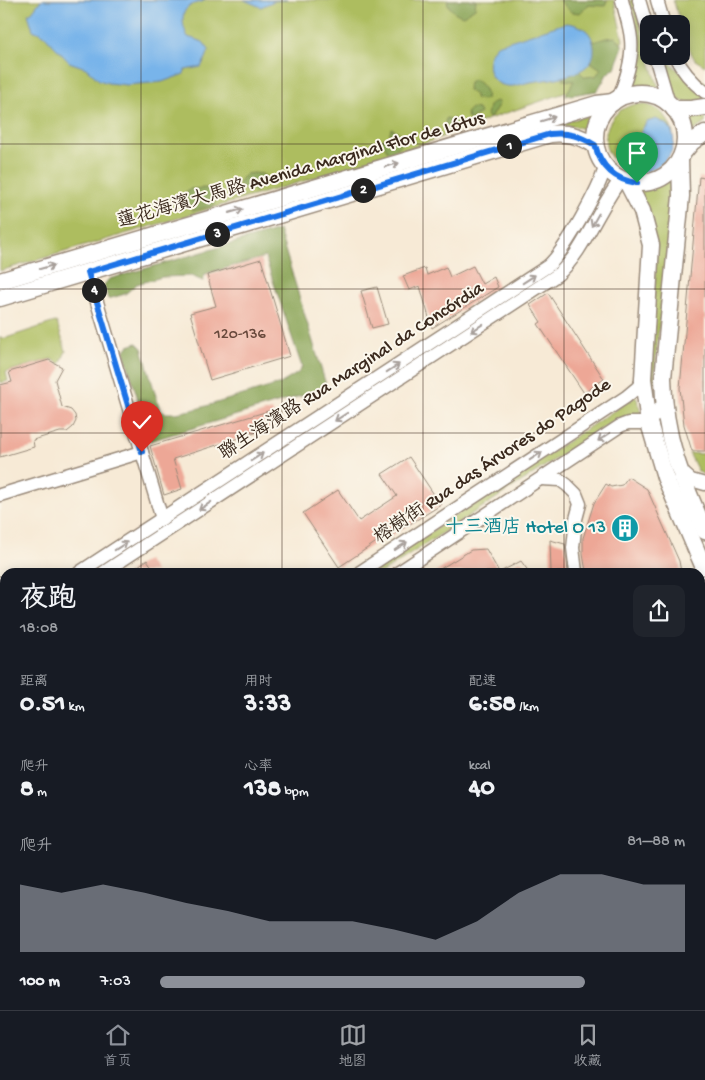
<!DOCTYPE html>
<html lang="zh">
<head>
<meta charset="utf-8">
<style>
	:root { --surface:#171b24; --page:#20242c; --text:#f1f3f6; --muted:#9ea1a6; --line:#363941; --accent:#8c9099 }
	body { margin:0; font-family:"Gochi Hand","LXGW WenKai TC",sans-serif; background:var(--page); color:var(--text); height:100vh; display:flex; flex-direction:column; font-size:19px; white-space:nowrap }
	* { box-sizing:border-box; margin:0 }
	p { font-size:16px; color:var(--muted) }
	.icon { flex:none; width:28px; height:28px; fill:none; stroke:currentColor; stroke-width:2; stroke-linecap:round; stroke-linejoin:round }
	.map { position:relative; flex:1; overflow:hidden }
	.drawer { position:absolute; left:0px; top:568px; width:705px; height:442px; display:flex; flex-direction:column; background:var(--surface); border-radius:15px 15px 0 0; box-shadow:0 2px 12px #0003 }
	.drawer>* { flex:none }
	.buttons { position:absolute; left:640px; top:15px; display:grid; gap:10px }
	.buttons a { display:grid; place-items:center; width:50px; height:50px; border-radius:10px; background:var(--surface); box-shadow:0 2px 12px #0003; font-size:25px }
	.pin { position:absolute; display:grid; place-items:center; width:42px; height:42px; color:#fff; margin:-51px -21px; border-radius:50% 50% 50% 0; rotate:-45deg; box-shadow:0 0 5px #0007 }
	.pin .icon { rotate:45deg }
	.km { position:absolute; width:25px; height:25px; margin:-12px; border-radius:50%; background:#222; color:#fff; font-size:14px; line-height:25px; text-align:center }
	.round { display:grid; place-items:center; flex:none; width:52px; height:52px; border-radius:10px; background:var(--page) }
	.overview { display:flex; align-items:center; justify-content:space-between; height:85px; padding:0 20px }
	h1 { font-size:28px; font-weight:800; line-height:38px }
	.stats { display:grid; grid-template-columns:repeat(3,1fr); gap:8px; height:85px; padding:5px 20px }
	.stats div { display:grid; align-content:center }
	.stats b { font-size:25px; font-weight:800 }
	.stats small { font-size:14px; font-weight:400 }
	.stats p { font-size:14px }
	.chart { height:140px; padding:10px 20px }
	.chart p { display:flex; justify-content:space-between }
	.chart svg { width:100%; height:90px; margin-top:5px; fill:var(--accent); opacity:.7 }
	ul { padding:0 20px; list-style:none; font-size:16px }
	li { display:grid; grid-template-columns:80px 60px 1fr; align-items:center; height:38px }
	li i { height:12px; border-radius:6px; background:var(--accent) }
	.dock { display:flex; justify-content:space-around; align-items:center; height:70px; border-top:1px solid var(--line); background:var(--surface); font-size:14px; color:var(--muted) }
	.dock a { display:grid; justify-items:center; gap:2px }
	.dock .selected { color:var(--accent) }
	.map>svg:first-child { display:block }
	.green { fill:#adbd5f; stroke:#74743e }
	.forest { fill:#8aa456; stroke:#62673a }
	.water { fill:#78b4ea; stroke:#5a6f84 }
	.building { fill:#eda796 }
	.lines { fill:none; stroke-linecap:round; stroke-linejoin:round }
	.minor-casing { stroke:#998a7a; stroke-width:15 }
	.major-casing { stroke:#998a7a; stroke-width:19 }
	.minor { stroke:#fff; stroke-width:12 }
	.major { stroke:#fff; stroke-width:16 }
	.oneway { stroke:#a79f9a }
	.route-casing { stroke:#fff; stroke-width:10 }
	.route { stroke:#1a73e8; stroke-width:6 }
	.grid { fill:none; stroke:#3b2a1e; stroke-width:1; stroke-opacity:0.55 }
	.labels { text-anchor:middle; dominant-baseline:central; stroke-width:4; stroke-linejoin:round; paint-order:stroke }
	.number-label { font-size:16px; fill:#68493c }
	.street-label { font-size:19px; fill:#3b2a1e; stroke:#fbf7ec }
	.culture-label { font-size:19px; fill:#0d838f; stroke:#fbf7ec; text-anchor:end }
</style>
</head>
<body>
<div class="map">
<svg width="705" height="1010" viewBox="0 0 705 1010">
	<rect width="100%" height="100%" fill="#fbf7ec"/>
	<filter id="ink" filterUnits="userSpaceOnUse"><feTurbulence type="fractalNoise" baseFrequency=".02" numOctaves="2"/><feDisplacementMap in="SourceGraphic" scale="10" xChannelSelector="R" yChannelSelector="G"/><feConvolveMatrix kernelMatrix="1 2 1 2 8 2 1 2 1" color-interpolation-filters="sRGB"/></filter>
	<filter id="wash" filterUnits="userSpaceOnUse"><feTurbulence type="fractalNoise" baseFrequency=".0096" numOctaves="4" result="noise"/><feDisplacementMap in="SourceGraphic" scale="20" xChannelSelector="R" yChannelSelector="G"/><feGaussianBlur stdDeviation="1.12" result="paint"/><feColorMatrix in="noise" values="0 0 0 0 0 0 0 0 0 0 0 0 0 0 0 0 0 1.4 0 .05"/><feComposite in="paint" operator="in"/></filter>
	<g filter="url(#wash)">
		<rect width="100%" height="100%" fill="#f7ead6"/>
		<g class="green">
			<path d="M0 0H614L623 40 603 82 576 89 486 120 405 151 0 271Z"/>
			<path d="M630 0H634L648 55 659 88 649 86 629 87C643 53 640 34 630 0Z"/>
			<path d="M673 0H705V66L695 60 691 53Z"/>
			<path d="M665 60H668C678 72 690 78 705 82V103C699 102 690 104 684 102 669 97 667 77 664 64Z"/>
			<path d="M638 104C657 104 669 116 673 134 668 120 660 121 647 122 633 137 655 155 631 165 594 166 598 108 638 104Z"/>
			<path d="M592 115 587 131 578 127 558 125 0 289V288L555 124Z"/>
			<path d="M687 115 696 117 705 116V123L692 132Z"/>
			<path d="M676 176C669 249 658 321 653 394L651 395 649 366 657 247 635 190C652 189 663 186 676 176Z"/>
			<path d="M55 322 57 323 66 351 60 364 51 359 6 372 8 381 0 383V337L3 339Z"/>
			<path d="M636 396 642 416H628L614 421 383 572H370Z"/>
			<path d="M689 453 705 454V476L698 471Z"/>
		</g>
		<g class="forest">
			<path d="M447 0H476L475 8 463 16C456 14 448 9 447 0Z"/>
			<path d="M559 0H607L605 6 588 5 580 13 571 12Z"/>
			<path d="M616 37 623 46 615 68 607 74 597 91 565 96 574 81 563 80 565 70 577 69 585 77 596 76 601 69 592 63 590 52 593 42 606 38Z"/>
			<path d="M474 79C482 85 488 89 486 99L482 100 475 98V95L468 90 469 82Z"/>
			<path d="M497 101 499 104 490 118 487 116C489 108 487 103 497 101Z"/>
			<path d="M471 108 478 109 480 113 469 120 466 113Z"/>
			<path d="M446 118 457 120 460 123 459 126 450 129 445 123Z"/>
			<path d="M391 128 405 136C404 145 398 148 390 152L387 150 381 140 389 137Z"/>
			<path d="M254 173 262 174 269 179 267 184 254 192 251 187 246 191 238 183 246 174Z"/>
			<path d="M208 188 216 193 214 206 192 211 193 206 184 205 180 196 190 189Z"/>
			<path d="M279 230 327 388 150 441 124 352 128 346 137 343 142 348 160 410 165 413H176L196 409 280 384 298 373 302 367 265 257 205 274 203 281 191 276 162 277 137 284 125 294 108 299 104 285 109 279Z"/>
		</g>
		<g class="water">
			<path d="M41 0H206C201 3 194 3 190 6 179 12 183 28 188 37L203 42 209 50 206 58 201 67 185 70 184 74 162 82 127 85 108 83 99 80 86 68 69 62 44 35 33 30 28 14 32 12Z"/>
			<path d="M244 0H287L274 1 261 7Z"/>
			<path d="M566 23C578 24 590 29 593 42 602 77 553 78 531 82 523 83 516 87 508 86 486 84 483 59 497 45Z"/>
			<path d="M656 119 668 125C685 147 661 174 637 172 629 171 622 167 616 162L631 165C651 157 640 146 641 131L647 122Z"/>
		</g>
		<g id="blocks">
			<g class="building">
				<path d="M699 177 705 178V451H692L684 425 680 388Z"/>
				<path d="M261 259 290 356 210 380 190 313 216 306 207 275Z"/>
				<path d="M473 266 482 284 494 277 498 287 432 328 420 286 409 290 403 276 425 268 427 275 446 267 450 277Z"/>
				<path d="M377 287 388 324 372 328 361 291Z"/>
				<path d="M548 293 604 379 584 393 538 324 541 322 530 305Z"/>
				<path d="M49 360 62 367 55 380 62 407 71 410 75 415 76 421 73 427 67 432H60L33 440 34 447 0 457V385L12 382 9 372Z"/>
				<path d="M272 410 277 426 173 459 182 489 164 495 150 446Z"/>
				<path d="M409 457 441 505 382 541 381 539 339 567 303 513 338 490 359 521 397 496 382 474Z"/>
				<path d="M628 477 647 489 679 561 681 572H586L583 554V538L594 503 606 484 611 487 622 485Z"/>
				<path d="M550 540 565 544 568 572H551Z"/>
				<path d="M486 549 499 572H435L471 550Z"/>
				<path d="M147 560 156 572H129Z"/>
				<path d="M521 561 529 572H500Z"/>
			</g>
		</g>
	</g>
	<g filter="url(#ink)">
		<use href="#blocks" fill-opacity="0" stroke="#998a7a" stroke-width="1"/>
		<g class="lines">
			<g class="minor-casing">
				<g id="minor">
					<path d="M639 0 649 34"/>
					<path d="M657 0 664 24"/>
					<path d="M655 56 669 104"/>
					<path d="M675 56C682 71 692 82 705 92"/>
					<path d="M617 100C626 82 633 58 631 39 630 26 625 13 622 0"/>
					<path d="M88 272 162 519"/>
					<path d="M681 471 691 480 705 484"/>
					<path d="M541 479 560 480 567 485 576 494 580 504 576 519 573 548 576 572"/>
					<path d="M0 495 142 452"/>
					<path d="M80 572 548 266C564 252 600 188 605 167"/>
					<path d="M104 572 557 275C583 254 599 207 621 179"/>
					<path d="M360 572 626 397 638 387 643 379"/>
					<path d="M399 572 620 426 628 423H649L663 404"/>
					<path d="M700 602 705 597"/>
					<path d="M700 616H705"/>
					<path d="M0 625 5 622"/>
					<path d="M0 641 5 638"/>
					<path d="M0 809 5 806"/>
					<path d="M0 835 5 832"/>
					<path d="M185 1005 187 1010"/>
					<path d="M295 1005V1010"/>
					<path d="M115 1010 130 1005"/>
					<path d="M431 1010 433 1005"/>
					<path d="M456 1010 462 1005"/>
				</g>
			</g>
			<g class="major-casing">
				<g id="major">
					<circle cx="640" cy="138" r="45"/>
					<path d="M674 109H691L705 107"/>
					<path d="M682 154 692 142 705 133"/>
					<path d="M680 159 681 196 663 378C664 437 681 478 705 531"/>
					<path d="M627 182 642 211 651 245 643 379 649 423 665 477 705 570"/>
					<path d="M0 281 597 104 613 102"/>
					<path d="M0 298 550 134C568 132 580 136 595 145"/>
					<path d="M700 956 705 946"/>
					<path d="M700 991 705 982"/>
					<path d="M669 1010 673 1005"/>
					<path d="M688 1010 691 1005"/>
				</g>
			</g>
			<use href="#minor" class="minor"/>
			<use href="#major" class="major"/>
		</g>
		<defs><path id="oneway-shaft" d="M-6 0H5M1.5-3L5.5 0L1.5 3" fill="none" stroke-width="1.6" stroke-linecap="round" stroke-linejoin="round" transform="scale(1.25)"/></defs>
		<g class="oneway">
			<use href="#oneway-shaft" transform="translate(548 119) rotate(-17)"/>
			<use href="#oneway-shaft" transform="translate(392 165) rotate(-16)"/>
			<use href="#oneway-shaft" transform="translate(236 211) rotate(-16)"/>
			<use href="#oneway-shaft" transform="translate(595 220) rotate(120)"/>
			<use href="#oneway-shaft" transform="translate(47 267) rotate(-16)"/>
			<use href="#oneway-shaft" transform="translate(529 279) rotate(-33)"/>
			<use href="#oneway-shaft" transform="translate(477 328) rotate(147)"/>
			<use href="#oneway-shaft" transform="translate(393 368) rotate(-33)"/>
			<use href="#oneway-shaft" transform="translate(341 417) rotate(147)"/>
			<use href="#oneway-shaft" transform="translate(604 437) rotate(146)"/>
			<use href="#oneway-shaft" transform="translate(536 456) rotate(-33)"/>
			<use href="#oneway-shaft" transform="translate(257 457) rotate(-33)"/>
			<use href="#oneway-shaft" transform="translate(205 506) rotate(147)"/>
			<use href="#oneway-shaft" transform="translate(121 546) rotate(-33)"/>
			<use href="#oneway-shaft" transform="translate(401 546) rotate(-33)"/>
		</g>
	</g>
	<g class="lines" filter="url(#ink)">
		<g class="route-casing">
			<path id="route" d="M142 452 88 272 550 134C568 132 580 136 595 145 601 167 614 180 637 183"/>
		</g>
		<use href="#route" class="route"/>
	</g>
	<path class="grid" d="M141 0V572M282 0V572M423 0V572M564 0V572M0 144H705M0 289H705M0 433H705M0 577H5M700 577H705M0 721H5M700 721H705M0 866H5M700 866H705M141 1005V1010M282 1005V1010M423 1005V1010M564 1005V1010"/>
	<defs>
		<g id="building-disc" transform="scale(1.4375)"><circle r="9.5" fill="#0f9aa8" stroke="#fbf7ec"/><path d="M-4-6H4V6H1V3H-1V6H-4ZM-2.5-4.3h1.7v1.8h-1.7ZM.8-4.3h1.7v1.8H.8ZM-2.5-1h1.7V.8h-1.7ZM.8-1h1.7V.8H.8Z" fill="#fff"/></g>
	</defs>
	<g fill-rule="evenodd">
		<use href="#building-disc" x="625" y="528"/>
	</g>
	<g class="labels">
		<g class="number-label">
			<text x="240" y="335">120-136</text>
		</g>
		<g class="street-label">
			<text transform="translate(301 171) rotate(-16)">蓮花海濱大馬路 Avenida Marginal Flor de Lótus</text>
			<text transform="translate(352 372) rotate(-33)">聯生海濱路 Rua Marginal da Concórdia</text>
			<text transform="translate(493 462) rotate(-34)">榕樹街 Rua das Árvores do Pagode</text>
		</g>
		<g class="culture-label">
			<text x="606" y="528">十三酒店 Hotel O 13</text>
		</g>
	</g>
</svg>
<div class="buttons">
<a><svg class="icon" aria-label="locate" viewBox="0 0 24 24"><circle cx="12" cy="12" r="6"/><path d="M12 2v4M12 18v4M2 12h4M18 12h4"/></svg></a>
</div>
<div class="pin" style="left:637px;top:183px;background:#1e9e55"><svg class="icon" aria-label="arrive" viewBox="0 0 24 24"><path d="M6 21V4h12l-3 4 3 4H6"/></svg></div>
<div class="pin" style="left:142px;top:452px;background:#d93025"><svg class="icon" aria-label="check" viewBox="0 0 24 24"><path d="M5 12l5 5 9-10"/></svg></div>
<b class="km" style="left:509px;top:146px">1</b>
<b class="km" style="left:363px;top:190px">2</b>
<b class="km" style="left:217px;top:234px">3</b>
<b class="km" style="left:94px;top:290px">4</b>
<section class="drawer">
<div class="overview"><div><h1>夜跑</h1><p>18:08</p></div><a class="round"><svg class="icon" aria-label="share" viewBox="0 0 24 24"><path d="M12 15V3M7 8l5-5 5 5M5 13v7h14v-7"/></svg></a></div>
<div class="stats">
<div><p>距离</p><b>0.51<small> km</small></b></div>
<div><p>用时</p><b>3:33</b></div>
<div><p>配速</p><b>6:58<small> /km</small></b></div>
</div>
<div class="stats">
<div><p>爬升</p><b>8<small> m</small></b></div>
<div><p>心率</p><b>138<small> bpm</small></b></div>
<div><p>kcal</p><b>40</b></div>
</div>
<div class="chart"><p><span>爬升</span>81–88 m</p>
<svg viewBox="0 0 160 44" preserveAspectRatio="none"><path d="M0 44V11L10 15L20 11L30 15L40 20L50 24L60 29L70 29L80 29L90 33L100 38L110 29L120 15L130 6L140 6L150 11L160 11V44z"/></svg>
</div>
<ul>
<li><b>100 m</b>7:03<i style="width:81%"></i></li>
</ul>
</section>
</div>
<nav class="dock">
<a class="selected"><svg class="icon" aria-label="home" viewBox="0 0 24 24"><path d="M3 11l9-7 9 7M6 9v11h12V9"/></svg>首页</a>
<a><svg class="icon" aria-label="map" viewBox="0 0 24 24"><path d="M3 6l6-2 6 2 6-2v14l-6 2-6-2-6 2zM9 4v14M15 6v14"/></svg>地图</a>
<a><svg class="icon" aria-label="saved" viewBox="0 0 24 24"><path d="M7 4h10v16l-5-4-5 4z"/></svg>收藏</a>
</nav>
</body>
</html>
